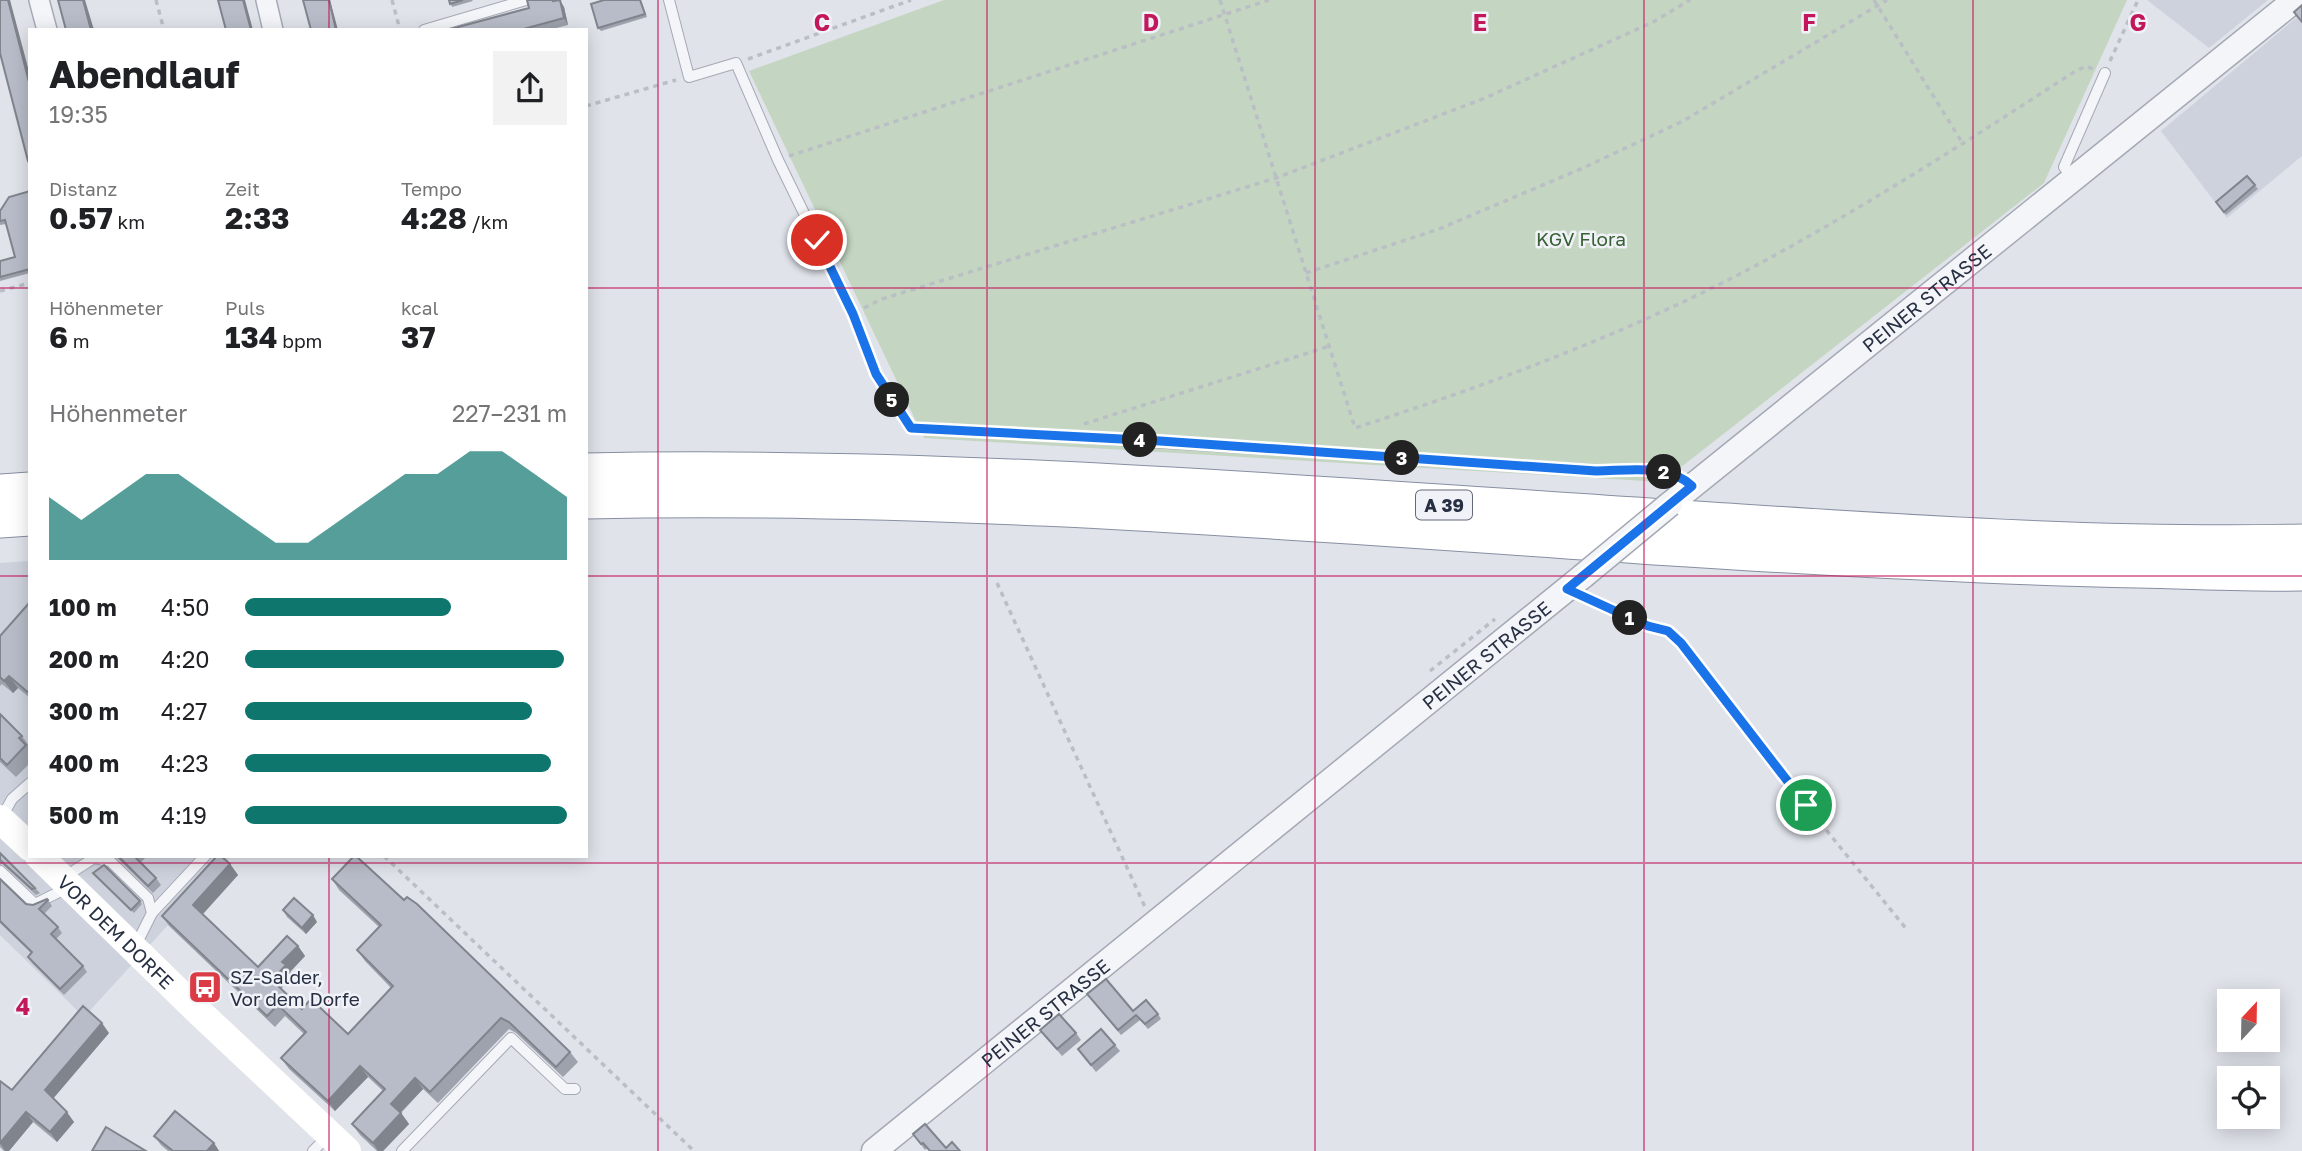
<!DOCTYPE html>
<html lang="de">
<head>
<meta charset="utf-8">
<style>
	:root { --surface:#fff; --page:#f2f2f2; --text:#202124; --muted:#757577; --accent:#0f766e }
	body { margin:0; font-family:"Golos Text",sans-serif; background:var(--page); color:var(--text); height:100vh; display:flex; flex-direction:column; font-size:26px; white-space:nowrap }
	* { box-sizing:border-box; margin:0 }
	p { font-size:23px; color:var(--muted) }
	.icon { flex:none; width:38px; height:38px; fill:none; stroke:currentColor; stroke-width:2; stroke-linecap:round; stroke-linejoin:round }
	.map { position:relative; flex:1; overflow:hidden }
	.details { position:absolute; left:28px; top:28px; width:560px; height:830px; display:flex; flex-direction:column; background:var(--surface); border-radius:0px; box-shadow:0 4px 18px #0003 }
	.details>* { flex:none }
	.needle { width:46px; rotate:22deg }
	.tools { position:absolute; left:2217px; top:989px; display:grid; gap:14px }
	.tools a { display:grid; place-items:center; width:63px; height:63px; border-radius:0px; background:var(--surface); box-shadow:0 4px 18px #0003; font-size:35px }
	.pin { position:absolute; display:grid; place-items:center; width:60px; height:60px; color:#fff; margin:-30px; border:4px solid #fff; border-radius:50%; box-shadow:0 2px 7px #0007 }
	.km { position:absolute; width:35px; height:35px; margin:-18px; border-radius:50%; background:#222; color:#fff; font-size:19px; line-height:35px; text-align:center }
	.round { display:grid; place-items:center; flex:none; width:74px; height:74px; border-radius:0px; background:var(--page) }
	.headline { display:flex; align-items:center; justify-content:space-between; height:119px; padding:0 21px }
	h1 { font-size:38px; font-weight:700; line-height:52px }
	.metrics { display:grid; grid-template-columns:repeat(3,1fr); gap:10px; height:119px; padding:7px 21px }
	.metrics div { display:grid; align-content:center }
	.metrics b { font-size:30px; font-weight:700 }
	.metrics small { font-size:19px; font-weight:400 }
	.metrics p { font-size:19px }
	.chart { height:196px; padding:14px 21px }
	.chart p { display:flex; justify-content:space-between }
	.chart svg { width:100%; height:126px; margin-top:7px; fill:var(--accent); opacity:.7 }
	ul { padding:0 21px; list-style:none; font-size:23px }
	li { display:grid; grid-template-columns:112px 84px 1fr; align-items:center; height:52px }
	li i { height:18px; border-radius:9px; background:var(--accent) }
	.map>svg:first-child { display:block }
	.built { fill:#ced2dd }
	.green { fill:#c4d5c1 }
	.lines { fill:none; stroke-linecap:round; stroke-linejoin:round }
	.service-casing { stroke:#a5a9b5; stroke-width:12 }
	.minor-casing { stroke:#a5a9b5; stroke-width:22 }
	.tertiary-casing { stroke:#a5a9b5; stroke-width:27 }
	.motorway-casing { stroke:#868fa2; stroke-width:39 }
	.path { stroke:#babec5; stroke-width:3.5; stroke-dasharray:5 5; stroke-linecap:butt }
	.service { stroke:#f3f5f8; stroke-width:10 }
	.minor { stroke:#f3f5f8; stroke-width:19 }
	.tertiary { stroke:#f3f5f8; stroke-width:24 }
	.secondary { stroke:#fff; stroke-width:28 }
	.motorway { stroke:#fff; stroke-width:37 }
	.tertiary-bridge-casing { stroke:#a5a9b5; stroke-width:27; stroke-linecap:butt }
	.tertiary-bridge { stroke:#f3f5f8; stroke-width:24 }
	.wall { fill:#9da2ac }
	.shaded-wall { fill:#80848c }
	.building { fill:#b7bcc8; stroke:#80848c; stroke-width:2 }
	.route-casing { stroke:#fff; stroke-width:14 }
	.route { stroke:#1a73e8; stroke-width:9 }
	.grid { fill:none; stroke:#c2185b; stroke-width:2; stroke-opacity:0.55 }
	.labels { text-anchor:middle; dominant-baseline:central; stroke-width:5; stroke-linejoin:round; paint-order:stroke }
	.shield { fill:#f0f2f8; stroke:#636a79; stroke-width:2 }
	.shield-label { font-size:18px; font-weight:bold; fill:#272f43 }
	.park-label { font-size:19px; fill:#376033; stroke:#f0f2f8 }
	.street-label { font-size:19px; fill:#272f43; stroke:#f0f2f8 }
	.poi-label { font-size:19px; fill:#272f43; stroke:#f0f2f8; text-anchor:start }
	.grid-label { font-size:23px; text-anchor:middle; font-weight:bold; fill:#c2185b; stroke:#f0f2f8; stroke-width:5; stroke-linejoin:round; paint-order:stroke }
</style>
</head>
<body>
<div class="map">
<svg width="2302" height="1151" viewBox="0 0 2302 1151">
	<rect width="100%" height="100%" fill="#e0e3ea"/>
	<g class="built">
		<path d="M2147 0H2268L2209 48Z"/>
		<path d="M2302 13V156L2227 218 2161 131Z"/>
		<path d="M30 561V856H231L84 1017 0 935V563Z"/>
	</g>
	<path class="green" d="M944 0H2127L2044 183 1662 482 924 438 749 71Z"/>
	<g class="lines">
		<g class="service-casing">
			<g id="service">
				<path d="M669 0 689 77 736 63 778 160 853 314 876 374 911 427 1596 470C1627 471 1668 463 1691 486"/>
				<path d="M424 30 526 0"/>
				<path d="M2073 178 2064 167 2105 73"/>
				<path d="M2 817 12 799 30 783"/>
				<path d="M0 871 35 904 67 888"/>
				<path d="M66 876 94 858 110 861 148 898 152 913 135 947"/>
				<path d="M152 913 205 856"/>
				<path d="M313 1151 329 1135"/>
				<path d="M402 1151 511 1038 565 1089H575"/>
			</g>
		</g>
		<g class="minor-casing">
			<g id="minor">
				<path d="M39 0 47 30"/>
				<path d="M266 0 273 30"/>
			</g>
		</g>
		<g class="tertiary-casing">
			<g id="tertiary">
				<path id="s1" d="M1670 504 2295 0"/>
				<path id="s2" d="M874 1151 1583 576"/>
			</g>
		</g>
		<g class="motorway-casing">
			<g id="motorway">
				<path d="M586 472C972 464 1357 499 1741 523 1928 535 2115 547 2302 543"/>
				<path d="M0 493 30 491"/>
				<path d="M586 500C949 492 1311 523 1672 547 1828 557 1983 566 2138 569 2193 570 2247 573 2302 572"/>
				<path d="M0 519 30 517"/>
			</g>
		</g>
		<g class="path">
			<path d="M156 0 164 30"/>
			<path d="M392 0 400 30"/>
			<path d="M1220 0 1355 428C1485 386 1612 339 1734 277 1851 216 1963 144 2074 72L2086 66 2093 69"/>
			<path d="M1874 0 1963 144"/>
			<path d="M748 59 911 0"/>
			<path d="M2110 61 2138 0"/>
			<path d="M586 106 676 80"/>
			<path d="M789 156 1269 0"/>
			<path d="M1306 273 1439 229 1583 168 1683 121 1887 0"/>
			<path d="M0 291 30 283"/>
			<path d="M864 308 882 299 1276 178 1485 98 1653 22 1690 0"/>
			<path d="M1084 424 1330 346"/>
			<path d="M997 583 1145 907"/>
			<path d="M1589 599 1648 626 1667 631 1681 643 1806 805 1908 931"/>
			<path d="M1430 671 1495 619"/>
			<path d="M384 856 694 1151"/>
		</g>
		<use href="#service" class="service"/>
		<use href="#minor" class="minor"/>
		<use href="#tertiary" class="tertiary"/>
		<g class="secondary">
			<path d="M0 819 30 847"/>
			<path id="s3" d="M39 856 198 1011 347 1151"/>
		</g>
		<use href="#motorway" class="motorway"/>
		<g class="tertiary-bridge-casing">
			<path id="tertiary-bridge" d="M1583 576 1670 504"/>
		</g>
		<use href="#tertiary-bridge" class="tertiary-bridge"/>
	</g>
	<g class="wall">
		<path d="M449 0H472L473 1 452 7Z"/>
		<path d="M527 0H556L564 7 568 25 549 30H447L529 8Z"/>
		<path d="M604 0H641L647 17 601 31 598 28Z"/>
		<path d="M2247 176 2258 189 2226 215 2216 202Z"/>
		<path d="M30 191V273L0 281V261L15 257 6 224 0 225V211Z"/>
		<path d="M30 602V698L18 688 13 693 2 684 0 686V636Z"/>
		<path d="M0 714 22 736 30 747V763L16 777 0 762Z"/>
		<path d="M0 853 40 893 36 895 2 864 0 865Z"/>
		<path d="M115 856H147L141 862 156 878 161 885 153 893Z"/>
		<path d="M230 864 238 875 203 914 258 967 298 946 305 956 290 972 293 976 281 989 302 1009 348 1034 391 988 365 961 357 950 379 927 339 890 332 879 404 900 570 1052 578 1062 563 1077 516 1033 509 1029 438 1103 423 1089 401 1113 409 1124 383 1151H377L360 1135 352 1124 383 1091 368 1077 335 1111 289 1069 281 1058 304 1034 285 1016 275 1027 169 926 162 916Z"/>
		<path d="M93 873 140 901 142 904 134 913Z"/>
		<path d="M0 879 26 904 33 905 48 900 52 906 44 914 58 927 62 933 56 939 83 966 87 972 64 995 32 963 28 957 31 953 0 923Z"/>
		<path d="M283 910 317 922 306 934 287 917Z"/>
		<path d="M1087 994 1133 1011 1158 1014 1161 1019 1148 1029 1140 1020 1121 1035Z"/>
		<path d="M1040 1030 1076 1033 1081 1040 1062 1056Z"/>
		<path d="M109 1033 53 1098 74 1122 57 1142 33 1122 9 1151H4L0 1147V1081L12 1090Z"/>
		<path d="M1115 1045 1120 1051 1096 1072 1078 1049Z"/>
		<path d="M913 1134 946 1148 960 1151H930L927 1148 925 1150Z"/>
		<path d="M154 1136 214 1143 219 1151H168L161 1145Z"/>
	</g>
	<g class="shaded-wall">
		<path d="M8 0H10L30 75V86Z"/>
		<path d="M83 0H85L94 30H91Z"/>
		<path d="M243 0H245L253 30H251Z"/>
		<path d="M329 0H330L338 30H336Z"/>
		<path d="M560 0 564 7 568 25 564 18Z"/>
		<path d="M9 676 18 688 13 693 4 681Z"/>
		<path d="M230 864 238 875 201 916 193 905Z"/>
		<path d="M313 915 317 922 306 934 302 928Z"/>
		<path d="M298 946 305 956 290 972 293 976 279 990 272 980 282 962Z"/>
		<path d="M102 1023 109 1033 52 1100 45 1090Z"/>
		<path d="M360 1066 368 1077 335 1111 328 1101Z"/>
		<path d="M415 1078 423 1089 399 1114 391 1104Z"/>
		<path d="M26 1112 33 1122 9 1151H5L0 1143Z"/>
		<path d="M67 1112 74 1122 57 1142 50 1132Z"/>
		<path d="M401 1113 409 1124 383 1151H378L373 1143Z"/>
		<path d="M214 1143 219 1151H207Z"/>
	</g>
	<g class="building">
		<path d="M0 0H8L30 86V160L28 161 0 53Z"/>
		<path d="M58 0H83L91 30H66Z"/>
		<path d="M218 0H243L251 30H226Z"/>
		<path d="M303 0H329L336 30H311Z"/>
		<path d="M449 0H463L450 4Z"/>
		<path d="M527 0H553V1L560 0 564 18 520 30H447L529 8Z"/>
		<path d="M604 0H640L645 14 598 28 591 4Z"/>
		<path d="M2302 5V22L2294 12Z"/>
		<path d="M2247 176 2255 185 2224 212 2216 202Z"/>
		<path d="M30 191V269L0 277V261L15 257 5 220 0 221V211L9 197Z"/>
		<path d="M30 602V694L9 676 4 681 0 677V636Z"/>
		<path d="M0 714 22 736 19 738 26 745 7 765 0 758Z"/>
		<path d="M0 853 35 888 32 889 0 860Z"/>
		<path d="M118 856H135V857L156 878 148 886Z"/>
		<path d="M217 856H221L230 864 193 905 258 967 287 936 298 946 282 962 286 965 272 980 302 1009 311 999 348 1034 393 986 357 950 381 925 332 879 354 856H356L404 900 407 897 417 904 570 1052 556 1067 509 1022 501 1018 430 1092 415 1078 391 1104 401 1113 373 1143 352 1124 385 1089 360 1066 328 1101 281 1058 306 1032 278 1005 267 1016 162 916Z"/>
		<path d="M104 865 140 901 131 910 93 873Z"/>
		<path d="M0 879 26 904 33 905 47 899 48 900 39 909 58 927 51 934 83 966 60 989 28 957 32 952 0 921Z"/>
		<path d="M294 898 313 915 302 928 283 910Z"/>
		<path d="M1106 979 1133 1011 1146 1000 1158 1014 1145 1024 1136 1015 1118 1030 1087 994Z"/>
		<path d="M83 1006 102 1023 45 1090 67 1112 50 1132 26 1112 0 1143V1081L12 1090Z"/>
		<path d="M1059 1014 1076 1033 1057 1049 1040 1030Z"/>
		<path d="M1101 1029 1115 1045 1091 1065 1078 1049Z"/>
		<path d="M175 1111 214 1143 207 1151H173L154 1136Z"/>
		<path d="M925 1124 946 1148 952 1142 960 1151H930L923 1143 921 1144 913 1134Z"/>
		<path d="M106 1127 146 1151H92Z"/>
	</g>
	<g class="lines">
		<g class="route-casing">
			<path id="route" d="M817 240 853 314 876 374 911 428 1160 441 1596 471C1627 471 1668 463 1692 486L1567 589 1648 626 1668 631 1681 643 1806 805"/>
		</g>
		<use href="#route" class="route"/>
	</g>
	<path class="grid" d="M329 0V30M658 0V1151M987 0V1151M1315 0V1151M1644 0V1151M1973 0V1151M0 288H30M586 288H2302M0 576H30M586 576H2302M329 856V1151M0 863H2302"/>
	<defs>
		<g id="bus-square" transform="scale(1.75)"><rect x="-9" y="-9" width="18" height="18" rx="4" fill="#da3b44" stroke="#f0f2f8"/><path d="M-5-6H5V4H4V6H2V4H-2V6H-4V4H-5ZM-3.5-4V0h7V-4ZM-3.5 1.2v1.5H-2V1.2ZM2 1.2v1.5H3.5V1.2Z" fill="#fff"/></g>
	</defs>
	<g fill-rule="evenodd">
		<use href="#bus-square" x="205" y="987"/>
	</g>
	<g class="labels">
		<rect class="shield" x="1416" y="490.5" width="56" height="29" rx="5"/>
		<g class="shield-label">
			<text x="1444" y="505">A 39</text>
		</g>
		<g class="park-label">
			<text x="1581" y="238">KGV Flora</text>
		</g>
		<g class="street-label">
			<text stroke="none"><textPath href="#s1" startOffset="329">PEINER STRASSE</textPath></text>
			<text stroke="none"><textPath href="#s2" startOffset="788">PEINER STRASSE</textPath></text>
			<text stroke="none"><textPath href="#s3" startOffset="108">VOR DEM DORFE</textPath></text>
			<text stroke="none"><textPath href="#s2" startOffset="220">PEINER STRASSE</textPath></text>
		</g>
		<g class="poi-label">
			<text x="230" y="976">SZ-Salder,<tspan x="230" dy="22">Vor dem Dorfe</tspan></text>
		</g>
	</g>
	<g class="grid-label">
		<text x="822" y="31">C</text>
		<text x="1151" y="31">D</text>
		<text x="1480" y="31">E</text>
		<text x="1809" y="31">F</text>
		<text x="2138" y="31">G</text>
		<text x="23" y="1015">4</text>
	</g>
</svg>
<div class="tools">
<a><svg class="needle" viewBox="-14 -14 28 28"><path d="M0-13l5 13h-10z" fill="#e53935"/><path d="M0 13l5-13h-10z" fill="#757577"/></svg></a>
<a><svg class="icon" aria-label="locate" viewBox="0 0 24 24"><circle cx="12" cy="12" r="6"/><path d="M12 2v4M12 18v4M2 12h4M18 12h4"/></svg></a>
</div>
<div class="pin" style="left:1806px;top:805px;background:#1e9e55"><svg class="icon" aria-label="arrive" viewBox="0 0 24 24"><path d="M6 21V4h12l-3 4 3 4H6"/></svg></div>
<div class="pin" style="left:817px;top:240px;background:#d93025"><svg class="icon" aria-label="check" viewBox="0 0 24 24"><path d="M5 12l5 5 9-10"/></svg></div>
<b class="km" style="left:1630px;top:618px">1</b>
<b class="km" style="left:1664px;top:472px">2</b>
<b class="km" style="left:1402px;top:458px">3</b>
<b class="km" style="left:1140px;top:440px">4</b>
<b class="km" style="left:892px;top:400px">5</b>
<section class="details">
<div class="headline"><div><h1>Abendlauf</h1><p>19:35</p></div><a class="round"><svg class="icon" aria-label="share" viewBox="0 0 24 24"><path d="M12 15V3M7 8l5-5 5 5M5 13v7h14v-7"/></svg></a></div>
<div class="metrics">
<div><p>Distanz</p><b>0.57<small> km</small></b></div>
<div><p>Zeit</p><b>2:33</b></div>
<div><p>Tempo</p><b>4:28<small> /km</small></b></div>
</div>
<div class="metrics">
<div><p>Höhenmeter</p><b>6<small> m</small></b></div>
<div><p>Puls</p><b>134<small> bpm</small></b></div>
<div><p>kcal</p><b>37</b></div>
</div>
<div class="chart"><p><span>Höhenmeter</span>227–231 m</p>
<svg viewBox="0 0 160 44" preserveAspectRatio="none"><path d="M0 44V22L10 30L20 22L30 14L40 14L50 22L60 30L70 38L80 38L90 30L100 22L110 14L120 14L130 6L140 6L150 14L160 22V44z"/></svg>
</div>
<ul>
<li><b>100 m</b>4:50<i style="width:64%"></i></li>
<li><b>200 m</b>4:20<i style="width:99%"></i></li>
<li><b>300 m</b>4:27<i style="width:89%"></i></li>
<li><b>400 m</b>4:23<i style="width:95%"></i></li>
<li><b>500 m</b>4:19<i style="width:100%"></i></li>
</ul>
</section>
</div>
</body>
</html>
